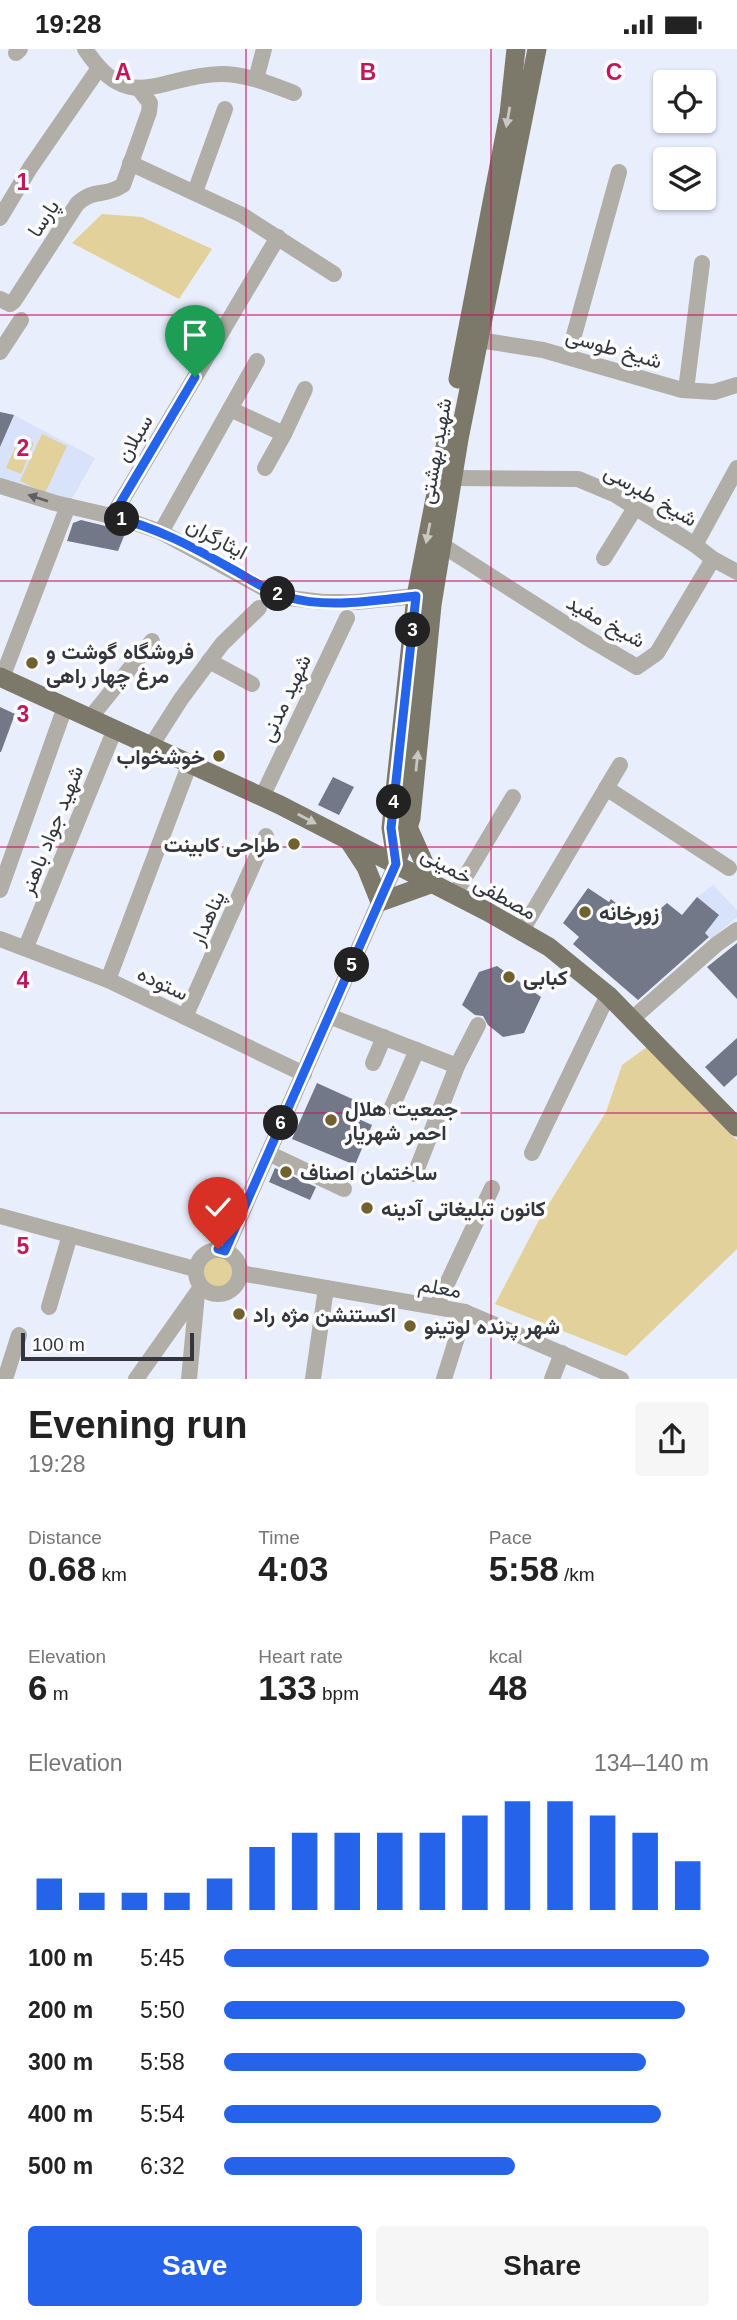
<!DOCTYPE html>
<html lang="en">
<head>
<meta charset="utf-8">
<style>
	:root { --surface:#fff; --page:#f6f6f6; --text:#222; --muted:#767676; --accent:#2563eb }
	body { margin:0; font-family:Arial,Vazirmatn,sans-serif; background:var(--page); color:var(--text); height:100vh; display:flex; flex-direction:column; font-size:26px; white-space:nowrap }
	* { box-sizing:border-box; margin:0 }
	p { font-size:23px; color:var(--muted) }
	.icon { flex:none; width:38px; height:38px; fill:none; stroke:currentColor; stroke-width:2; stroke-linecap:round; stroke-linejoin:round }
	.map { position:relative; height:1330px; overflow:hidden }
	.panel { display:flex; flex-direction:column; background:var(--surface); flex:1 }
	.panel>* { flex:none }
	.fabs { position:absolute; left:653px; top:21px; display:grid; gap:14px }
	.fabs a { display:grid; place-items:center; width:63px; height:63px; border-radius:7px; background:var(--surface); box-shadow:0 2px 5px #0004; font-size:35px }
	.scale { position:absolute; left:21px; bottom:18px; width:173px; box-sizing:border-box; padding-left:7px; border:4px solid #33363d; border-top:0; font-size:19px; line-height:24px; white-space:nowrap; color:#33363d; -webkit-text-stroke:5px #fcfcfc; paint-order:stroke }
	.pin { position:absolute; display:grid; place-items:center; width:60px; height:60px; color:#fff; margin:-72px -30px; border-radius:50% 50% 50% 0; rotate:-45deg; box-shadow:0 0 7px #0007 }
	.pin .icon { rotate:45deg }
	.km { position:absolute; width:35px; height:35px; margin:-18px; border-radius:50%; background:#222; color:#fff; font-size:19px; line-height:35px; text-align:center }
	.round { display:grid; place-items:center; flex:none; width:74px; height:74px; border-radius:7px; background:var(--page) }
	.summary { display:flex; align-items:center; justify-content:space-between; height:119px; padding:0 28px }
	h1 { font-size:38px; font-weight:800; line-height:52px }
	.stats { display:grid; grid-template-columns:repeat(3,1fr); gap:10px; height:119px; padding:7px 28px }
	.stats div { display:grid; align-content:center }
	.stats b { font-size:35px; font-weight:800 }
	.stats small { font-size:19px; font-weight:400 }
	.stats p { font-size:19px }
	.chart { height:196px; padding:14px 28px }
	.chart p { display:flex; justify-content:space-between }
	.chart svg { width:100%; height:126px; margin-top:7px; stroke:var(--accent); stroke-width:6 }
	.action { display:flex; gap:14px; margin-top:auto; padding:14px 28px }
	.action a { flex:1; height:80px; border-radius:7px; background:var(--accent); color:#fff; font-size:28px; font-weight:800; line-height:80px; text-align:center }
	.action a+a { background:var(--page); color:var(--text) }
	ul { padding:0 28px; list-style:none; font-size:23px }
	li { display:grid; grid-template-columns:112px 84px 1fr; align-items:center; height:52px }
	li i { height:18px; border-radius:9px; background:var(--accent) }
	.status { display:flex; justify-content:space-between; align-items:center; height:49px; padding:0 35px; background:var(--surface); direction:ltr }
	.status svg { height:19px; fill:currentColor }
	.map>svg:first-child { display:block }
	.built { fill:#d8e2fb }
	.green { fill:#e2d19b }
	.building { fill:#727887 }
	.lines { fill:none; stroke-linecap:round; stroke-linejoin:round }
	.minor { stroke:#b0aea6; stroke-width:16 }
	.major { stroke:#7c786a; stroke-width:19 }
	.oneway { fill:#c9c7c2 }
	.oneway2 { fill:#5f6062 }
	.route-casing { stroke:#fff; stroke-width:14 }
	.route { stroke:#2563eb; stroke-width:9 }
	.grid { fill:none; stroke:#c2185b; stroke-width:2; stroke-opacity:0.55 }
	.poi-dot { fill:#70612f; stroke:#fcfcfc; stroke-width:2.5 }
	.labels { text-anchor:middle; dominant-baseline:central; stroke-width:7; stroke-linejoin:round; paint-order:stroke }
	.street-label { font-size:21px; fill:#33363d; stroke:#fcfcfc }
	.poi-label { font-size:21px; font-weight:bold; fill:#33363d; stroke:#fcfcfc; text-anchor:start }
	.grid-label { font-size:23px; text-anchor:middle; font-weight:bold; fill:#c2185b; stroke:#fcfcfc; stroke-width:7; stroke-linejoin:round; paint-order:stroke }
</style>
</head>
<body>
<div class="status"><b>19:28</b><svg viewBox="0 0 49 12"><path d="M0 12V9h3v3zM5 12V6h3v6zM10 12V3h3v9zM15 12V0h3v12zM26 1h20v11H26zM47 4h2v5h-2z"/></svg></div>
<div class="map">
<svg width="737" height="1330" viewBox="0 0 737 1330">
	<rect width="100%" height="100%" fill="#e9eefd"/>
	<g class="built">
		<path d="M0 363 14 366 95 409 69 455 0 429Z"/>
		<path d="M713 836 737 861V868L711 890 705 884 697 848Z"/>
	</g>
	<g class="green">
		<path d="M102 165 142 168 212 200 179 250 72 194Z"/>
		<path d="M42 385 67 397 45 444 20 432Z"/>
		<path d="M20 387 34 394 21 425 6 419Z"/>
		<path d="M647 998 737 1091V1200L626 1307 495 1255 540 1169 606 1063 622 1016Z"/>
		<circle cx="217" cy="1222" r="16"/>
	</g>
	<g class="building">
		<path d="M0 363 14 366 0 398Z"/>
		<path d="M81 471 126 482 118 502 67 492 73 474Z"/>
		<path d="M0 658 15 665 1 703H0Z"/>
		<path d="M333 728 354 738 339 766 318 756Z"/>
		<path d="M588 839 609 853 611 850 642 876 667 854 682 866 697 848 719 866 705 884 709 888 638 951 573 895 579 888 563 874Z"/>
		<path d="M737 894V950L707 918Z"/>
		<path d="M497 917 541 948 524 984 503 988 488 976 483 967 475 966 462 956 479 923Z"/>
		<path d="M737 989V1026L724 1038 705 1018Z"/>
		<path d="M317 1034 359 1053 352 1067 372 1076 355 1116 292 1090Z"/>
		<path d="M275 1119 316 1138 310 1151 269 1133Z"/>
	</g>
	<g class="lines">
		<g class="minor">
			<path d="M85 0C130 68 159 26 221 25 247 25 270 35 294 44"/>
			<path d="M16 4 20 0"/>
			<path d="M256 30 264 0"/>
			<path d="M130 114 242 166 334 225"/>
			<path d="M195 143 225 60"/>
			<path d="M0 169 30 119 99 19"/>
			<path d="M0 250 10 255 14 252 77 155C96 138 104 149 123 136L149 63 150 54 139 40"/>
			<path d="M479 291 543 301 682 341 714 343 737 336"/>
			<path d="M0 303 21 271"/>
			<path d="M568 308 619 123"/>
			<path d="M686 341 702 214"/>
			<path d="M230 360 284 385"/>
			<path d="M265 419 284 385 305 340"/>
			<path d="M453 429 578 430 614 445 695 496 713 510 737 523"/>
			<path d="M0 437 55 454 124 470 161 483 267 541 289 549 323 553H356L416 547"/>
			<path d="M112 468 278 188"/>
			<path d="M161 483 257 312"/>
			<path d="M442 496 586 588 637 618 657 604 713 510"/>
			<path d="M695 496 737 419"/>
			<path d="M604 509 635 459"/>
			<path d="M209 612 252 635"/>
			<path d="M2 629 68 457"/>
			<path d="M90 669 152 592"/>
			<path d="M151 697 181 650 222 595 259 559"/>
			<path d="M606 739 729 819"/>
			<path d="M262 748 347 569"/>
			<path d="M0 841 65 658"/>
			<path d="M455 845 513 748"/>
			<path d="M521 883 620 716"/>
			<path d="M0 890 108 931 304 1025"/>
			<path d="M26 898 115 680"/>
			<path d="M108 931 190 714"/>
			<path d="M329 967 457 1017"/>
			<path d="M185 968 266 787"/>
			<path d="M632 970 717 895 737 881"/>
			<path d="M373 1014 384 988"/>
			<path d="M392 1058 417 1001"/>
			<path d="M268 1104 344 1140"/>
			<path d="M532 1104 608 946"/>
			<path d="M415 1125 457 1017 478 976"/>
			<path d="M0 1167 195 1220"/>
			<circle cx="218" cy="1223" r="22"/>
			<path d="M225 1202 396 815"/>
			<path d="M240 1224 465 1263 621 1330"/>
			<path d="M49 1258 70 1186"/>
			<path d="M436 1258 492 1139"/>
			<path d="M5 1330 19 1286"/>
			<path d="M136 1330 201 1238"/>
			<path d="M189 1330 197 1245"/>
			<path d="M313 1330 326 1239"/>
			<path d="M444 1330 465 1263"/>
			<path d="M552 1330 562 1304"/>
		</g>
		<g class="major">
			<path d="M458 330 509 65 516 0"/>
			<path d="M0 628 280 756 488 863 549 898 608 946 737 1078"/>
			<path d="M349 792 366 818 380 853 433 834 409 780"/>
			<path d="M396 810 391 779 416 547 448 383"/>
			<path d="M396 815 411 769 432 556 459 390 537 0"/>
		</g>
	</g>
	<defs><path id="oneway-solid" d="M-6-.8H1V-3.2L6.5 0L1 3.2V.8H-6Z" transform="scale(1.75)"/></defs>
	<g class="oneway">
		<use href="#oneway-solid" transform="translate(508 68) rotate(100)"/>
		<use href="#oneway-solid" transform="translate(428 484) rotate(101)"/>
		<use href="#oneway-solid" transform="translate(417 712) rotate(-84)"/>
		<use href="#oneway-solid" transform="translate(307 770) rotate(28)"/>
	</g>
	<use class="oneway2" href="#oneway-solid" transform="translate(38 449) rotate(-162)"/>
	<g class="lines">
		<g class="route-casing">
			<path id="route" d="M195 328 112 468C154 477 193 498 230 519 249 529 266 542 287 548 329 560 375 551 416 547L391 779 396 815 225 1202 218 1200"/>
		</g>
		<use href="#route" class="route"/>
	</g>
	<path class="grid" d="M246 0V1330M491 0V1330M0 266H737M0 532H737M0 798H737M0 1064H737"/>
	<g class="poi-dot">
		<circle cx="32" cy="614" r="7"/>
		<circle cx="219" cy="707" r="7"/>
		<circle cx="294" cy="795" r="7"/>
		<circle cx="585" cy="863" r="7"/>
		<circle cx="509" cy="928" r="7"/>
		<circle cx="331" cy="1071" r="7"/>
		<circle cx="286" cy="1123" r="7"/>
		<circle cx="367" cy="1159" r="7"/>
		<circle cx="239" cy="1265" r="7"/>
		<circle cx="410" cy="1277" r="7"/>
	</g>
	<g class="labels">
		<g class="street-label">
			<text transform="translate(43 169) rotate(-57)">پارسا</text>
			<text transform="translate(614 299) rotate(16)">شیخ طوسی</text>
			<text transform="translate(134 389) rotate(-59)">سبلان</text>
			<text transform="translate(435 402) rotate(-80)">شهید بهشتی</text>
			<text transform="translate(651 446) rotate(30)">شیخ طبرسی</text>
			<text transform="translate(217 489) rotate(28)">ایثارگران</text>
			<text transform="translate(606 572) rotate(29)">شیخ مفید</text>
			<text transform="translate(285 649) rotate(-65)">شهید مدنی</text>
			<text transform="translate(51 781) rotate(-68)">شهید جواد باهنر</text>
			<text transform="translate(479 834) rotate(29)">مصطفی خمینی</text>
			<text transform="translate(207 869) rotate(-66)">پناهدار</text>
			<text transform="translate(163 934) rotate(25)">ستوده</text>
			<text transform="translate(440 1238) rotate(10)">معلم</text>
		</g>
		<g class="poi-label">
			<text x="46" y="602">فروشگاه گوشت و<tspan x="46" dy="24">مرغ چهار راهی</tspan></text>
			<text x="205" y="707" text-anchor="end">خوشخواب</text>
			<text x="280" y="795" text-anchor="end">طراحی کابینت</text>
			<text x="599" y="863">زورخانه</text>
			<text x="523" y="928">کبابی</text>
			<text x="345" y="1059">جمعیت هلال<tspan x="345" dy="24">احمر شهریار</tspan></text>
			<text x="300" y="1123">ساختمان اصناف</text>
			<text x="381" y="1159">کانون تبلیغاتی آدینه</text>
			<text x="253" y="1265">اکستنشن مژه راد</text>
			<text x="424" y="1277">شهر پرنده لوتینو</text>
		</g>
	</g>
	<g class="grid-label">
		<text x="123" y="31">A</text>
		<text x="368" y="31">B</text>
		<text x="614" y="31">C</text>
		<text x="23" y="141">1</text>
		<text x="23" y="407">2</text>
		<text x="23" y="673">3</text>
		<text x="23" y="939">4</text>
		<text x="23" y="1205">5</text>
	</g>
</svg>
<div class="fabs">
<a><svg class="icon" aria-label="locate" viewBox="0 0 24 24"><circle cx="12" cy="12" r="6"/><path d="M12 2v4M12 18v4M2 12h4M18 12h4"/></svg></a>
<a><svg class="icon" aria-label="layers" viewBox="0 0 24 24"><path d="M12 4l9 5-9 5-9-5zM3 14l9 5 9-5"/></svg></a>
</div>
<div class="scale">100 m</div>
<div class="pin" style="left:195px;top:328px;background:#1e9e55"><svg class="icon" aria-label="arrive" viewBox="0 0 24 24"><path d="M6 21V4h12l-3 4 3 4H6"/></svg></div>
<div class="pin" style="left:218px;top:1200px;background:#d93025"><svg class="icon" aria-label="check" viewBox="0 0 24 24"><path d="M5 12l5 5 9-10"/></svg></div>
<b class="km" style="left:122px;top:470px">1</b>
<b class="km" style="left:278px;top:545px">2</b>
<b class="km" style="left:413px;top:581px">3</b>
<b class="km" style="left:394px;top:753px">4</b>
<b class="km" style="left:352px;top:916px">5</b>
<b class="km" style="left:281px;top:1074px">6</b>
</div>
<section class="panel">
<div class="summary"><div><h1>Evening run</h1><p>19:28</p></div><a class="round"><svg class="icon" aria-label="share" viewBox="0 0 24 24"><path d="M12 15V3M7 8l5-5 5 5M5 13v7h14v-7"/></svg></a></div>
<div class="stats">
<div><p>Distance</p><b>0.68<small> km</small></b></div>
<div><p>Time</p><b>4:03</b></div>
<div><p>Pace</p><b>5:58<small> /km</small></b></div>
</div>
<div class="stats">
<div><p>Elevation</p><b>6<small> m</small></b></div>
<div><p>Heart rate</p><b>133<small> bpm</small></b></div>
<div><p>kcal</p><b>48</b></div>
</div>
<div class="chart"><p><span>Elevation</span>134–140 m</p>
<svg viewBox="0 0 160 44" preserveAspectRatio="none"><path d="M5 44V33M15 44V38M25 44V38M35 44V38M45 44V33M55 44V22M65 44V17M75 44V17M85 44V17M95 44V17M105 44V11M115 44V6M125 44V6M135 44V11M145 44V17M155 44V27"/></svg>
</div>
<ul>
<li><b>100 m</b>5:45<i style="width:100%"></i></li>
<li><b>200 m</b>5:50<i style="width:95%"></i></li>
<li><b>300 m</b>5:58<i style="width:87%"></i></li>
<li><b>400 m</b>5:54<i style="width:90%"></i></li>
<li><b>500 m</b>6:32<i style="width:60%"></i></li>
</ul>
<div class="action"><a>Save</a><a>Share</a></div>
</section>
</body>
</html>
